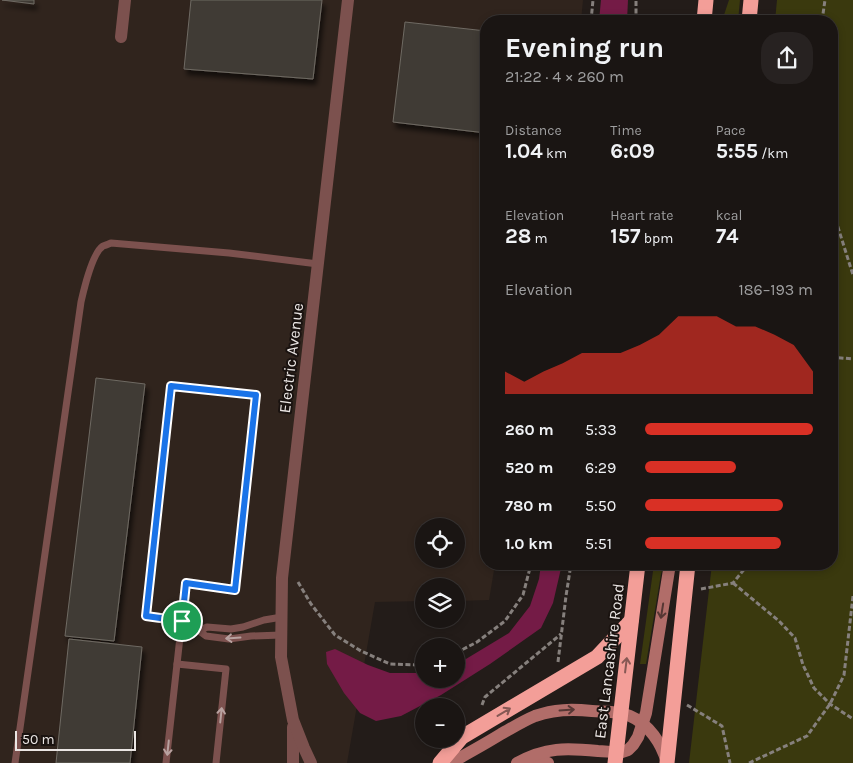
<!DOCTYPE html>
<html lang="en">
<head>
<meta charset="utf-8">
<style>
	:root { --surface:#1a1513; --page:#272221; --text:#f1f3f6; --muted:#9f9fa0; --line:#383433; --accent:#d93025 }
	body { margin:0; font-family:Karla,sans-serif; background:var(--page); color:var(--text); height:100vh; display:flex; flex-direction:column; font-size:19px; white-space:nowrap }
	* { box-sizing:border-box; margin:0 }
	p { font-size:16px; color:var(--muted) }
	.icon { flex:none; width:28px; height:28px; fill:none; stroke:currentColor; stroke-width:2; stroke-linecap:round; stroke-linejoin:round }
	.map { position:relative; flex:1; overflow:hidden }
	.side { position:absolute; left:480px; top:15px; width:358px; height:555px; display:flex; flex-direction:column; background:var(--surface); border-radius:20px; box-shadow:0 2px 8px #0003,0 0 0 1px var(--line) }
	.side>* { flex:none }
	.fabs { position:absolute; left:415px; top:518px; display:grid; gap:10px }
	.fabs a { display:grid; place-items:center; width:50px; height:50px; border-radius:50%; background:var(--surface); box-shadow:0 2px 8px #0003,0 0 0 1px var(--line); font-size:25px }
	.scale { position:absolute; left:15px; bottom:12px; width:121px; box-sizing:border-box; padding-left:5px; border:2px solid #eae5e3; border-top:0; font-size:14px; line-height:18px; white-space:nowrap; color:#eae5e3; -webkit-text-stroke:4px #1a1310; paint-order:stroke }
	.pin { position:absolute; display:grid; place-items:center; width:42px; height:42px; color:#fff; margin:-21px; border:2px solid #fff; border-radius:50%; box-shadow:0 1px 5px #0007 }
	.round { display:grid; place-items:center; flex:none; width:52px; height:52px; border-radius:20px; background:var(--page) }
	.overview { display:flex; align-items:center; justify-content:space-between; height:85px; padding:0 25px }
	h1 { font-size:28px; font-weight:700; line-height:38px }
	.stats { display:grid; grid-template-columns:repeat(3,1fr); gap:8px; height:85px; padding:5px 25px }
	.stats div { display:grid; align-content:center }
	.stats b { font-size:21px; font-weight:700 }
	.stats small { font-size:14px; font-weight:400 }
	.stats p { font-size:14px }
	.chart { height:140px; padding:10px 25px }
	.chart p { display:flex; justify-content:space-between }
	.chart svg { width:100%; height:90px; margin-top:5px; fill:var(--accent); opacity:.7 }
	ul { padding:0 25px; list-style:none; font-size:16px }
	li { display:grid; grid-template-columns:80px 60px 1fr; align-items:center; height:38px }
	li i { height:12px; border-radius:6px; background:var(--accent) }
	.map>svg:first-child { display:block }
	.built { fill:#30241d; fill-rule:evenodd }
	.green { fill:#3a390e }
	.water { fill:#741b46 }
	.building { fill:#3f3b34; stroke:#6f6a63; filter:url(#shadow) }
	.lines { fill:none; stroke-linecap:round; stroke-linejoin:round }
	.path { stroke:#86807d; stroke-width:3; stroke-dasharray:5 2.5; stroke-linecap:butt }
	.lane { stroke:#7c514e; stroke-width:7 }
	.street { stroke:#7c514e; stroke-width:12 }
	.secondary { stroke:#b16d69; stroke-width:12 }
	.highway { stroke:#f39e98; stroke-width:15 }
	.oneway { stroke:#563734 }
	.oneway2 { stroke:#b8a2a0 }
	.oneway3 { stroke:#865854 }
	.route-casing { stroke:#fff; stroke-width:10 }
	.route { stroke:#1a73e8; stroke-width:6 }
	.labels { text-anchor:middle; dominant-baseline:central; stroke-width:4; stroke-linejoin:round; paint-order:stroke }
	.street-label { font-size:16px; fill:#eae5e3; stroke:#1a1310 }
</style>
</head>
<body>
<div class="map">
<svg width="853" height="763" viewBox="0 0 853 763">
	<defs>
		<filter id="shadow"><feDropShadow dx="3" dy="5.5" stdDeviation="2.5" flood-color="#0009"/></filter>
	</defs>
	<rect width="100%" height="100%" fill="#231c19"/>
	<path class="built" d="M0 0H583L581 21H486V564H495L489 600 456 601V586H424V601L375 602 347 763H0ZM424 526H456V559H424Z"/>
	<g class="green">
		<path d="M729 0H740L738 21H722Z"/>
		<path d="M777 0H853V763H689L712 564H831V21H775Z"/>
		<path d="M654 564H664L661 574 646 664H640Z"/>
	</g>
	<g class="water">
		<path d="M601 0H628L627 21H599Z"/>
		<path d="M541 564H562L553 603 541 628 490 664 441 695 401 716 376 721 360 713 344 693 327 664 326 652 335 649 368 665 390 673H424V679H456V665L509 633 530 606 539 579Z"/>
	</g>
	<g class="building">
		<path d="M2 0H34V4Z"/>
		<path d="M191 0H322L313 79 184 69Z"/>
		<path d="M405 22 486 31V133L393 122Z"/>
		<path d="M96 378 145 384 114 641 65 636Z"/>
		<path d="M69 639 142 647 130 763H56Z"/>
	</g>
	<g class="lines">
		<g class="path">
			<path d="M591 21 593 0"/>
			<path d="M636 21V0"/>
			<path d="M822 21 825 0"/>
			<path d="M831 205 853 275"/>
			<path d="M831 357 853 359"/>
			<path d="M298 582 311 604 335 635 361 651 390 664 420 665 424 664"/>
			<path d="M733 583 779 621 795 638 803 665 814 688 830 704 853 719"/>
			<path d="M701 589 733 583 746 567 747 564"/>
			<path d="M456 653 477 642 505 621 523 595 531 564"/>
			<path d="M558 662 566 596 571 564"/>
			<path d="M482 705 485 697 561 634"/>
			<path d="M687 705 722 726 730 763"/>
			<path d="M749 763 807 736 830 704 844 675 853 596"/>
		</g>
		<g class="lane">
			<path d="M181 629 199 631"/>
			<path d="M281 635 251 636 229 639 206 636 199 631 207 627 231 629 243 627 264 620 282 617"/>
			<path d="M177 664 226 669 216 763"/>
			<path d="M15 763 81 302C84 289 92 253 103 246 106 245 109 244 111 243L229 253 318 264"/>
			<path d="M166 763 186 583 235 590 256 395 171 386 146 616 182 621"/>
		</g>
		<g class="street">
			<path d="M121 37 125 0"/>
			<path d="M293 763V727"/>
			<path d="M311 763 304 748 293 720 281 657 282 578 348 0"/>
		</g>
		<g class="secondary">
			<path d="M527 760C534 759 541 760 548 763"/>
			<path d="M451 763C468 753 485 744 501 734 512 728 523 721 535 716 554 709 572 709 592 711 604 712 619 711 630 716 649 724 662 744 667 763"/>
			<path d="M517 763C546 747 566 748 598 751 606 751 614 753 622 752L628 750 633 745 638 737 646 713 669 570 671 564"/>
		</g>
		<g class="highway">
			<path d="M704 21 706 0"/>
			<path d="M749 21 751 0"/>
			<path d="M440 763 462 737 597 657 631 621"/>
			<path d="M615 763 638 564"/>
			<path d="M667 763 688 564"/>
		</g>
	</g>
	<defs><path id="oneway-shaft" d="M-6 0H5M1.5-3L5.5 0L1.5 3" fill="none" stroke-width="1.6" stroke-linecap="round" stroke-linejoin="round" transform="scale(1.25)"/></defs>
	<g class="oneway">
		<use href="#oneway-shaft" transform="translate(662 611) rotate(99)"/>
		<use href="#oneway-shaft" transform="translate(567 710) rotate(-4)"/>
	</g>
	<g class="oneway2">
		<use href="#oneway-shaft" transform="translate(233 638) rotate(176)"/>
		<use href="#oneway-shaft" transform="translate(221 715) rotate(-84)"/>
		<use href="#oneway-shaft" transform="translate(168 748) rotate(96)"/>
	</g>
	<g class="oneway3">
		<use href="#oneway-shaft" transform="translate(626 665) rotate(-83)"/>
		<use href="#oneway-shaft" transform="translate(504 712) rotate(-31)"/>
	</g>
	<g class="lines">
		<g class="route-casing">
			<path id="route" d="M171 386 256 395 235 590 186 583 182 621 146 616Z"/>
		</g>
		<use href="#route" class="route"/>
	</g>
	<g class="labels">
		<g class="street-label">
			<text transform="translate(291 358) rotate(-83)">Electric Avenue</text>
			<text transform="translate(609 661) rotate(-83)">East Lancashire Road</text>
		</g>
	</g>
</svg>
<div class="fabs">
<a><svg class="icon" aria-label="locate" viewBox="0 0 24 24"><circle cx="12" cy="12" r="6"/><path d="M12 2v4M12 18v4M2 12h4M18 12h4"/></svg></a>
<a><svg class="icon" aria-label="layers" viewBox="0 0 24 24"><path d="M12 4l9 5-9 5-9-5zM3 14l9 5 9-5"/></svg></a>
<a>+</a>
<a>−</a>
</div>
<div class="scale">50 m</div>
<div class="pin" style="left:182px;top:621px;background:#1e9e55"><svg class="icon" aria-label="arrive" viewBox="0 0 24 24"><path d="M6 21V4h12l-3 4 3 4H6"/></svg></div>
<section class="side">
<div class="overview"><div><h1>Evening run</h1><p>21:22 · 4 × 260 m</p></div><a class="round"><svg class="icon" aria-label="share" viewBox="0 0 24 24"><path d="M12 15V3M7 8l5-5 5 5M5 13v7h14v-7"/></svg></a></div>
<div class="stats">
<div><p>Distance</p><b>1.04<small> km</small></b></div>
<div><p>Time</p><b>6:09</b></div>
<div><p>Pace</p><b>5:55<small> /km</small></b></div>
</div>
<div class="stats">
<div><p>Elevation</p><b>28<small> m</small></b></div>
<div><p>Heart rate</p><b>157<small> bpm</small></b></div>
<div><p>kcal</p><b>74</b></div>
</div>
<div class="chart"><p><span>Elevation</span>186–193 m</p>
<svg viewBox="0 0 160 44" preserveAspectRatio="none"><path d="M0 44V33L10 38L20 33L30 29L40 24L50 24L60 24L70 20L80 15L90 6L100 6L110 6L120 11L130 11L140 15L150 20L160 33V44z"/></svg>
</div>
<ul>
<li><b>260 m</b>5:33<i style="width:100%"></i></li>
<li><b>520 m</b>6:29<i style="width:54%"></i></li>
<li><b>780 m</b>5:50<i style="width:82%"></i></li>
<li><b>1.0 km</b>5:51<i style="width:81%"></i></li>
</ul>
</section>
</div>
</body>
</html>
